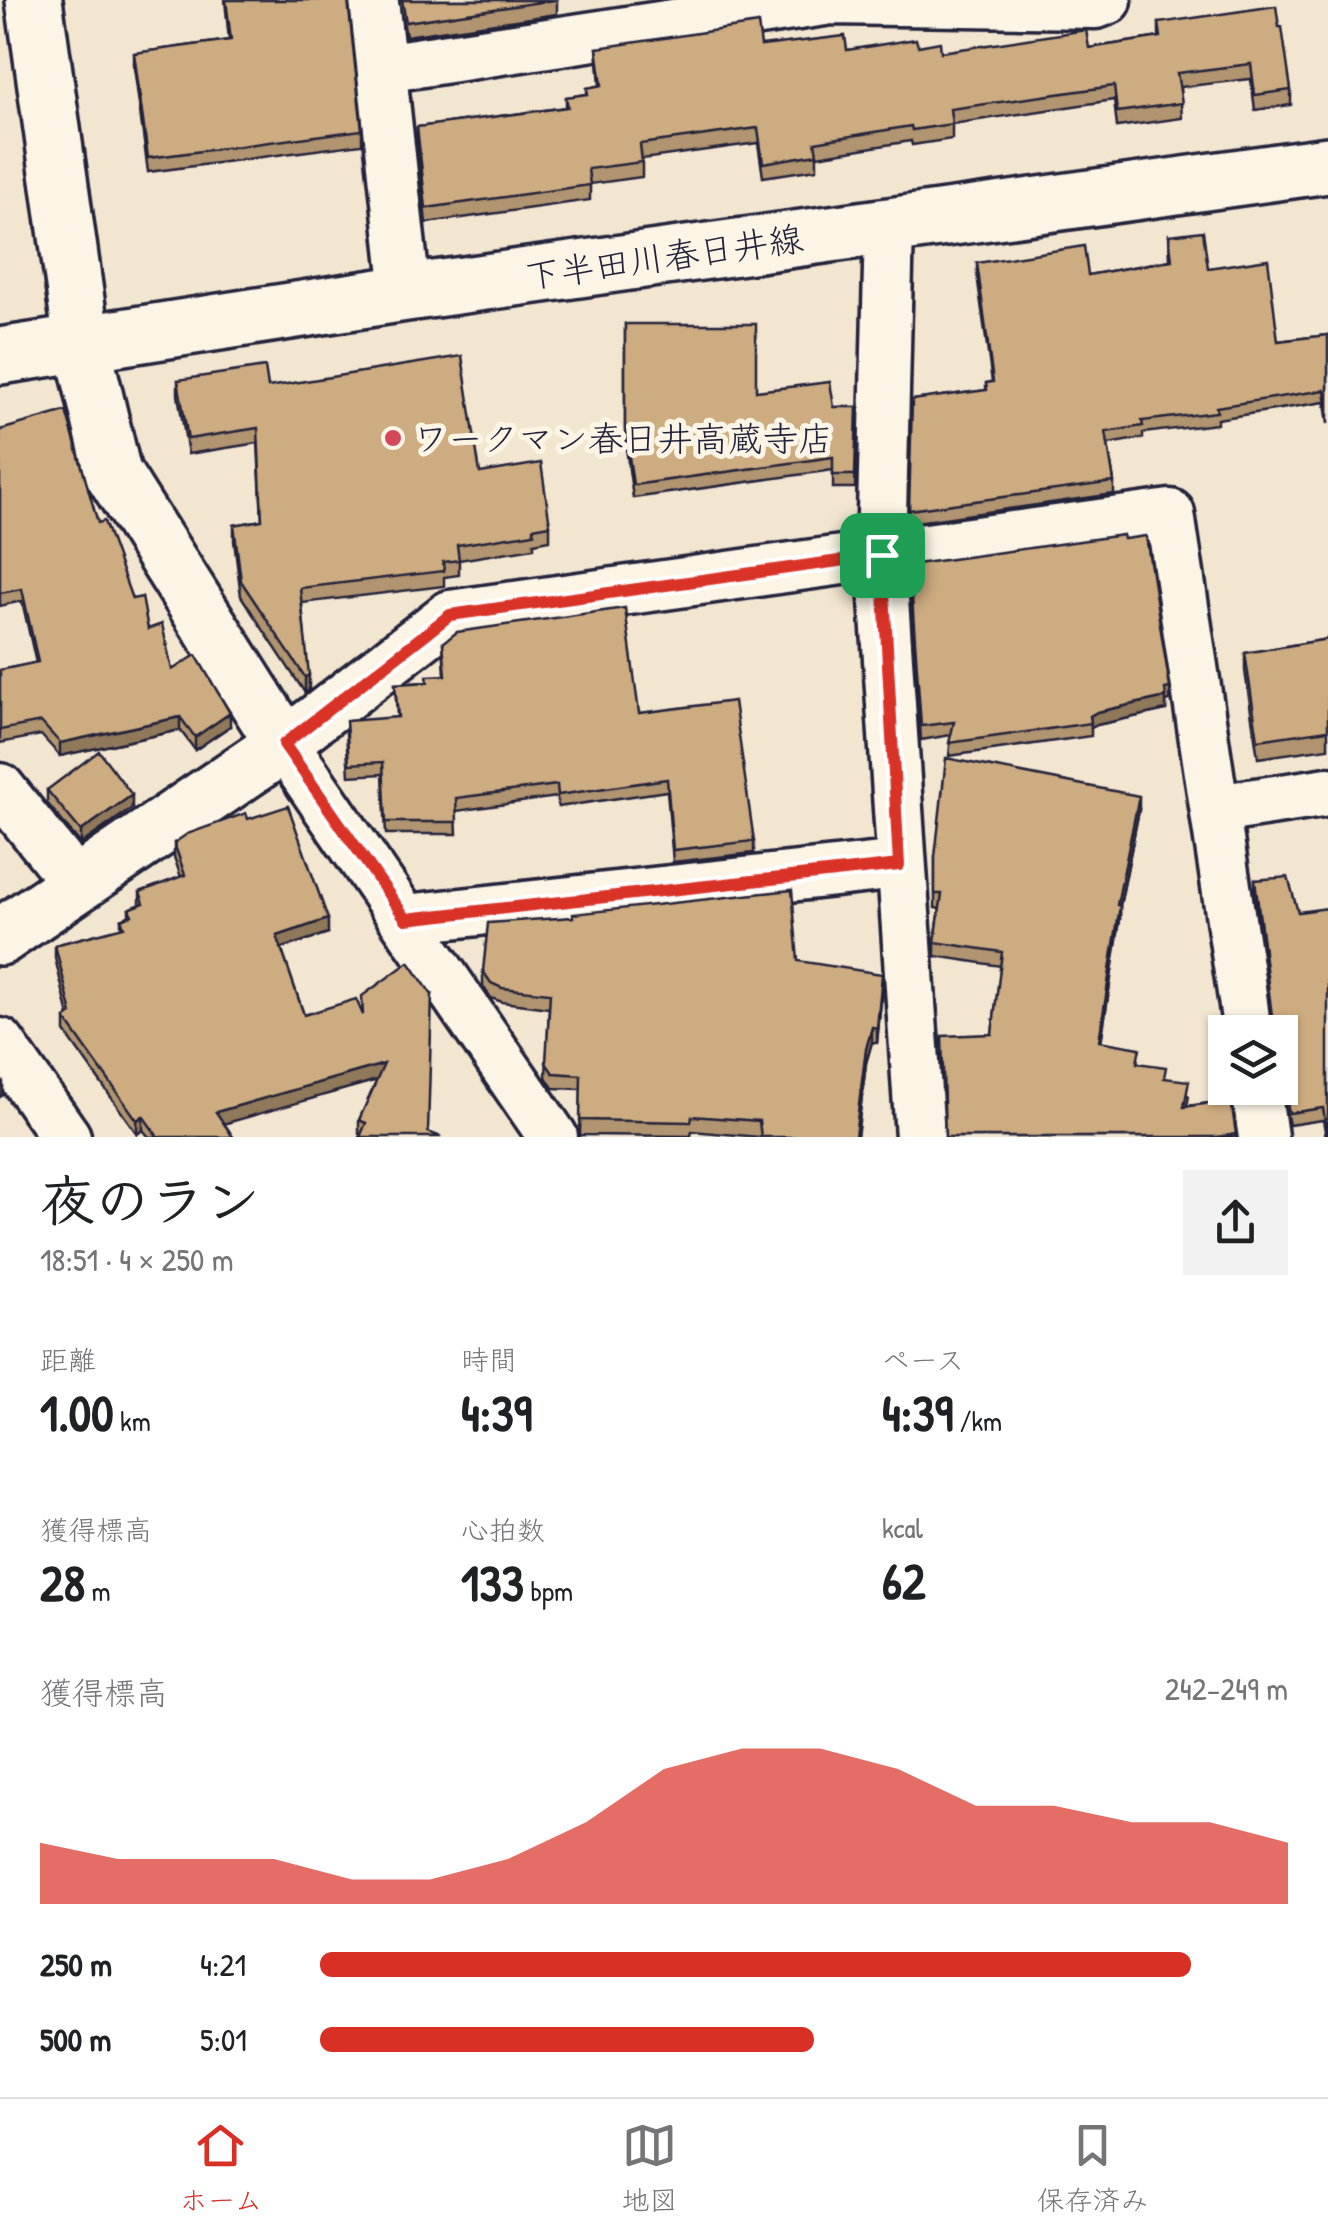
<!DOCTYPE html>
<html lang="ja">
<head>
<meta charset="utf-8">
<style>
	:root { --surface:#fff; --page:#f2f2f2; --text:#202124; --muted:#757577; --line:#e0e0e0; --accent:#d93025 }
	body { margin:0; font-family:"Patrick Hand","Klee One",sans-serif; background:var(--page); color:var(--text); height:100vh; display:flex; flex-direction:column; font-size:38px; white-space:nowrap }
	* { box-sizing:border-box; margin:0 }
	p { font-size:32px; color:var(--muted) }
	.icon { flex:none; width:55px; height:55px; fill:none; stroke:currentColor; stroke-width:2; stroke-linecap:round; stroke-linejoin:round }
	.map { position:relative; height:1137px; overflow:hidden }
	.details { display:flex; flex-direction:column; background:var(--surface); flex:1 }
	.details>* { flex:none }
	.fabs { position:absolute; left:1208px; top:1015px; display:grid; gap:20px }
	.fabs a { display:grid; place-items:center; width:90px; height:90px; border-radius:0px; background:var(--surface); box-shadow:0 2px 8px #0004; font-size:50px }
	.pin { position:absolute; display:grid; place-items:center; width:85px; height:85px; color:#fff; margin:-42px; border-radius:20px; box-shadow:0 5px 15px #0006 }
	.round { display:grid; place-items:center; flex:none; width:105px; height:105px; border-radius:0px; background:var(--page) }
	.overview { display:flex; align-items:center; justify-content:space-between; height:170px; padding:0 40px }
	h1 { font-size:55px; font-weight:700; line-height:75px }
	.stats { display:grid; grid-template-columns:repeat(3,1fr); gap:15px; height:170px; padding:10px 40px }
	.stats div { display:grid; align-content:center }
	.stats b { font-size:50px; font-weight:700 }
	.stats small { font-size:28px; font-weight:400 }
	.stats p { font-size:28px }
	.chart { height:280px; padding:20px 40px }
	.chart p { display:flex; justify-content:space-between }
	.chart svg { width:100%; height:180px; margin-top:10px; fill:var(--accent); opacity:.7 }
	ul { padding:0 40px; list-style:none; font-size:32px }
	li { display:grid; grid-template-columns:160px 120px 1fr; align-items:center; height:75px }
	li i { height:25px; border-radius:12px; background:var(--accent) }
	.menu { display:flex; justify-content:space-around; align-items:center; height:140px; border-top:2px solid var(--line); background:var(--surface); font-size:28px; color:var(--muted) }
	.menu a { display:grid; justify-items:center; gap:5px }
	.menu .selected { color:var(--accent) }
	.map>svg:first-child { display:block }
	.lines { fill:none; stroke-linecap:round; stroke-linejoin:round }
	.street-casing { stroke:#22223b; stroke-width:55 }
	.secondary-casing { stroke:#22223b; stroke-width:62 }
	.street { stroke:#fcf5e5; stroke-width:48 }
	.secondary { stroke:#fcf5e5; stroke-width:55 }
	.wall { fill:#b1946f; stroke:#22223b; stroke-width:2.5 }
	.shaded-wall { fill:#90785a; stroke:#22223b; stroke-width:2.5 }
	.building { fill:#ceac81; stroke:#22223b; stroke-width:2.5 }
	.route-casing { stroke:#fff; stroke-width:20 }
	.route { stroke:#d93025; stroke-width:12 }
	.poi-dot { fill:#d1495b; stroke:#fcf5e5; stroke-width:4 }
	.labels { text-anchor:middle; dominant-baseline:central; stroke-width:10; stroke-linejoin:round; paint-order:stroke }
	.street-label { font-size:35px; fill:#22223b; stroke:#fcf5e5 }
	.poi-label { font-size:35px; fill:#22223b; stroke:#fcf5e5; text-anchor:start }
</style>
</head>
<body>
<div class="map">
<svg width="1328" height="1137" viewBox="0 0 1328 1137">
	<rect width="100%" height="100%" fill="#f3e6d1"/>
	<filter id="ink" filterUnits="userSpaceOnUse"><feTurbulence type="fractalNoise" baseFrequency=".01" numOctaves="2"/><feDisplacementMap in="SourceGraphic" scale="20" xChannelSelector="R" yChannelSelector="G"/><feConvolveMatrix kernelMatrix="1 2 1 2 8 2 1 2 1" color-interpolation-filters="sRGB"/></filter>
	<g filter="url(#ink)">
		<g class="lines">
			<g class="street-casing">
				<g id="street">
					<path d="M374 0 406 293"/>
					<path d="M383 68 831 0 1096 4 1107 0"/>
					<path d="M889 226 881 555 920 1137"/>
					<path d="M0 788 77 884"/>
					<path d="M1217 809 1328 792"/>
					<path d="M406 919 899 865"/>
					<path d="M0 1043 66 1137"/>
					<path d="M1256 1088 1263 1137"/>
					<path d="M553 1137 284 744 450 615 1170 514 1248 1032"/>
				</g>
			</g>
			<g class="secondary-casing">
				<g id="secondary">
					<path d="M0 356 406 293 1328 165"/>
					<path d="M0 937 284 744 113 473 82 343 34 0"/>
				</g>
			</g>
			<use href="#street" class="street"/>
			<use href="#secondary" class="secondary"/>
		</g>
		<g class="wall">
			<path d="M225 0H348L362 130V144L148 172 134 67V53L229 40Z"/>
			<path d="M399 0H557V14L406 36Z"/>
			<path d="M1159 23 1279 27 1291 90V105L1255 110 1251 79 1180 87 1182 118 1117 127 1114 100 952 124V139L912 145 911 141 817 156V169L763 177 758 143 642 159V177L590 184V200L426 223 417 142V127L566 107V97L587 94V88L600 86 597 48 761 46 847 50 918 46 941 52 1089 48 1159 37Z"/>
			<path d="M1169 235 1208 268 1278 341 1328 335V424L1325 402 1217 419V424L1143 433V438L1108 444 1114 482V494L909 523 912 400 986 390V383L992 382 977 275V263L1088 275 1170 260Z"/>
			<path d="M625 324 756 391 834 407H857L855 488H833V470L633 498 625 441Z"/>
			<path d="M178 380 268 387 480 473 550 525V540L534 543V548L459 560V575L444 577V586L302 603 309 690 305 693 241 596 234 541V525L262 520 258 443 188 454 178 395Z"/>
			<path d="M0 430 98 523 132 599 172 670 230 726 195 750 180 730 60 756 41 735 0 743V670L36 663 22 601 0 606Z"/>
			<path d="M910 569 1170 688V701L1166 702V710L1097 725 1091 728V736L949 756 951 735 921 740Z"/>
			<path d="M1328 639V748L1258 758 1245 671V653Z"/>
			<path d="M443 643 639 713 754 841V853L673 862 667 791 558 807 557 797 456 811 457 834H386L383 774 349 776 346 733 397 717 395 684 427 682 445 675Z"/>
			<path d="M47 790 132 808 81 844 47 803Z"/>
			<path d="M1139 810 1120 906V920L1101 1041 1166 1078 1189 1096 1187 1106 1231 1100 1236 1137H945L992 1034 1001 966 935 956V942L940 909 935 908V857Z"/>
			<path d="M248 819 328 933 281 948 304 1015 362 1014 432 995 361 1135 359 1134V1120L377 1080 224 1123 233 1137H149L143 1130 137 1134 65 1032V1019L69 1016 55 958V945L121 928V919L129 916V909L140 905V892L181 877 174 857V843Z"/>
			<path d="M1255 880 1298 912 1328 1137H1326L1323 1120 1289 1125 1280 1083V1032H1272L1255 893Z"/>
			<path d="M798 961 882 989 877 1043 872 1042 866 1063 857 1137H759L692 1131 691 1136 580 1135 581 1089 553 1088 546 1077 549 1008 502 1002 491 998 483 986V971Z"/>
		</g>
		<g class="shaded-wall">
			<path d="M309 675V690L305 693V677Z"/>
			<path d="M1166 697V710L1097 725 1091 728 1090 716 1097 712Z"/>
			<path d="M230 713V726L195 750V737Z"/>
			<path d="M180 717V730L60 756V743Z"/>
			<path d="M132 795V808L81 844V831Z"/>
			<path d="M1139 796V810L1117 920V905Z"/>
			<path d="M1120 906V920L1099 1056V1041Z"/>
			<path d="M328 919V933L277 950V936Z"/>
			<path d="M882 974V989L877 1043V1028Z"/>
			<path d="M872 1027V1042L866 1063 857 1137H855L866 1049Z"/>
			<path d="M384 1064V1078L216 1126V1112Z"/>
			<path d="M3 1082V1095L0 1097V1084Z"/>
			<path d="M143 1116V1130L137 1134V1120Z"/>
		</g>
		<g class="building">
			<path d="M226 0H348L362 130 148 158 134 53 231 40Z"/>
			<path d="M402 0H554L406 22Z"/>
			<path d="M1276 6 1279 27H1282L1291 90 1255 95 1251 64 1177 73 1182 103 1117 112 1114 86 950 109 952 124 912 130 911 126 815 142 817 154 763 163 758 128 640 144 642 162 588 169 590 185 426 208 417 127 568 107 566 97 588 94 587 88 602 85 597 48 758 24 761 46 845 36 847 50 916 39 918 46 940 42 941 52 1086 30 1089 48 1161 37 1159 23Z"/>
			<path d="M1203 231 1208 268 1268 259 1278 341 1328 335V412L1325 390 1216 407 1217 412 1142 421 1143 426 1106 432 1114 482 909 510 912 400 987 390 986 383 993 382 977 263 1084 246 1088 275 1172 260 1169 235Z"/>
			<path d="M625 324H756V391L830 382 834 407H857L855 475H833V457L633 485 625 428Z"/>
			<path d="M462 356 480 473 541 463 550 525 533 528 534 533 457 545 459 560 443 562 444 571 300 588 309 675 305 677 241 581 234 525 262 520 258 428 188 439 178 380 265 367 268 387Z"/>
			<path d="M66 411 98 523 104 521 132 599 142 597 148 629 162 624 172 670 196 655 230 713 195 737 180 717 60 743 41 722 0 730V670L38 662 22 589 0 593V430Z"/>
			<path d="M1123 535 1124 539 1146 536 1170 688 1165 689 1166 697 1097 712 1090 716 1091 723 949 743 954 722 921 726 910 569 916 564Z"/>
			<path d="M625 608 639 713 734 701 754 841 673 850 667 779 558 795 557 785 456 798 457 822H386L383 762 349 764 346 721 398 717 395 684 428 682 427 676 446 675 443 643 457 632Z"/>
			<path d="M1328 639V730L1258 740 1245 653Z"/>
			<path d="M99 751 132 795 81 831 47 790Z"/>
			<path d="M946 758 1139 796 1117 905 1120 906 1099 1041 1140 1048 1137 1063 1166 1067 1164 1078 1189 1081 1184 1107 1231 1100 1236 1134 1217 1137H945L942 1036 992 1034 1002 952 935 942 942 894H935V857Z"/>
			<path d="M288 806 328 919 277 936 304 1015 356 999 363 1015 362 996 409 962 432 995 428 1132 441 1137H360L366 1123 359 1120 384 1064 216 1112 233 1137H158L143 1116 137 1120 65 1019 72 1014 55 945 124 927 121 919 132 915 129 909 144 903 140 892 185 875 174 843 187 834 246 813 248 819Z"/>
			<path d="M1288 877 1298 912 1328 908V1137L1323 1108 1289 1113 1280 1071V1032H1274L1255 880Z"/>
			<path d="M792 890 798 961 882 974 877 1028 872 1027 866 1049 855 1137H761L759 1121 692 1116 691 1122 580 1120 581 1075 553 1073 546 1063 550 993 502 988 491 983 483 971 488 923 573 917V914Z"/>
		</g>
	</g>
	<g class="lines" filter="url(#ink)">
		<g class="route-casing">
			<path id="route" d="M882 555 899 865 406 919 284 744 450 615Z"/>
		</g>
		<use href="#route" class="route"/>
	</g>
	<circle class="poi-dot" cx="393" cy="438" r="10"/>
	<g class="labels">
		<g class="street-label">
			<text transform="translate(664 257) rotate(-8)">下半田川春日井線</text>
		</g>
		<g class="poi-label">
			<text x="413" y="438">ワークマン春日井高蔵寺店</text>
		</g>
	</g>
</svg>
<div class="fabs">
<a><svg class="icon" aria-label="layers" viewBox="0 0 24 24"><path d="M12 4l9 5-9 5-9-5zM3 14l9 5 9-5"/></svg></a>
</div>
<div class="pin" style="left:882px;top:555px;background:#1e9e55"><svg class="icon" aria-label="arrive" viewBox="0 0 24 24"><path d="M6 21V4h12l-3 4 3 4H6"/></svg></div>
</div>
<section class="details">
<div class="overview"><div><h1>夜のラン</h1><p>18:51 · 4 × 250 m</p></div><a class="round"><svg class="icon" aria-label="share" viewBox="0 0 24 24"><path d="M12 15V3M7 8l5-5 5 5M5 13v7h14v-7"/></svg></a></div>
<div class="stats">
<div><p>距離</p><b>1.00<small> km</small></b></div>
<div><p>時間</p><b>4:39</b></div>
<div><p>ペース</p><b>4:39<small> /km</small></b></div>
</div>
<div class="stats">
<div><p>獲得標高</p><b>28<small> m</small></b></div>
<div><p>心拍数</p><b>133<small> bpm</small></b></div>
<div><p>kcal</p><b>62</b></div>
</div>
<div class="chart"><p><span>獲得標高</span>242–249 m</p>
<svg viewBox="0 0 160 44" preserveAspectRatio="none"><path d="M0 44V29L10 33L20 33L30 33L40 38L50 38L60 33L70 24L80 11L90 6L100 6L110 11L120 20L130 20L140 24L150 24L160 29V44z"/></svg>
</div>
<ul>
<li><b>250 m</b>4:21<i style="width:90%"></i></li>
<li><b>500 m</b>5:01<i style="width:51%"></i></li>
</ul>
</section>
<nav class="menu">
<a class="selected"><svg class="icon" aria-label="home" viewBox="0 0 24 24"><path d="M3 11l9-7 9 7M6 9v11h12V9"/></svg>ホーム</a>
<a><svg class="icon" aria-label="map" viewBox="0 0 24 24"><path d="M3 6l6-2 6 2 6-2v14l-6 2-6-2-6 2zM9 4v14M15 6v14"/></svg>地図</a>
<a><svg class="icon" aria-label="saved" viewBox="0 0 24 24"><path d="M7 4h10v16l-5-4-5 4z"/></svg>保存済み</a>
</nav>
</body>
</html>
